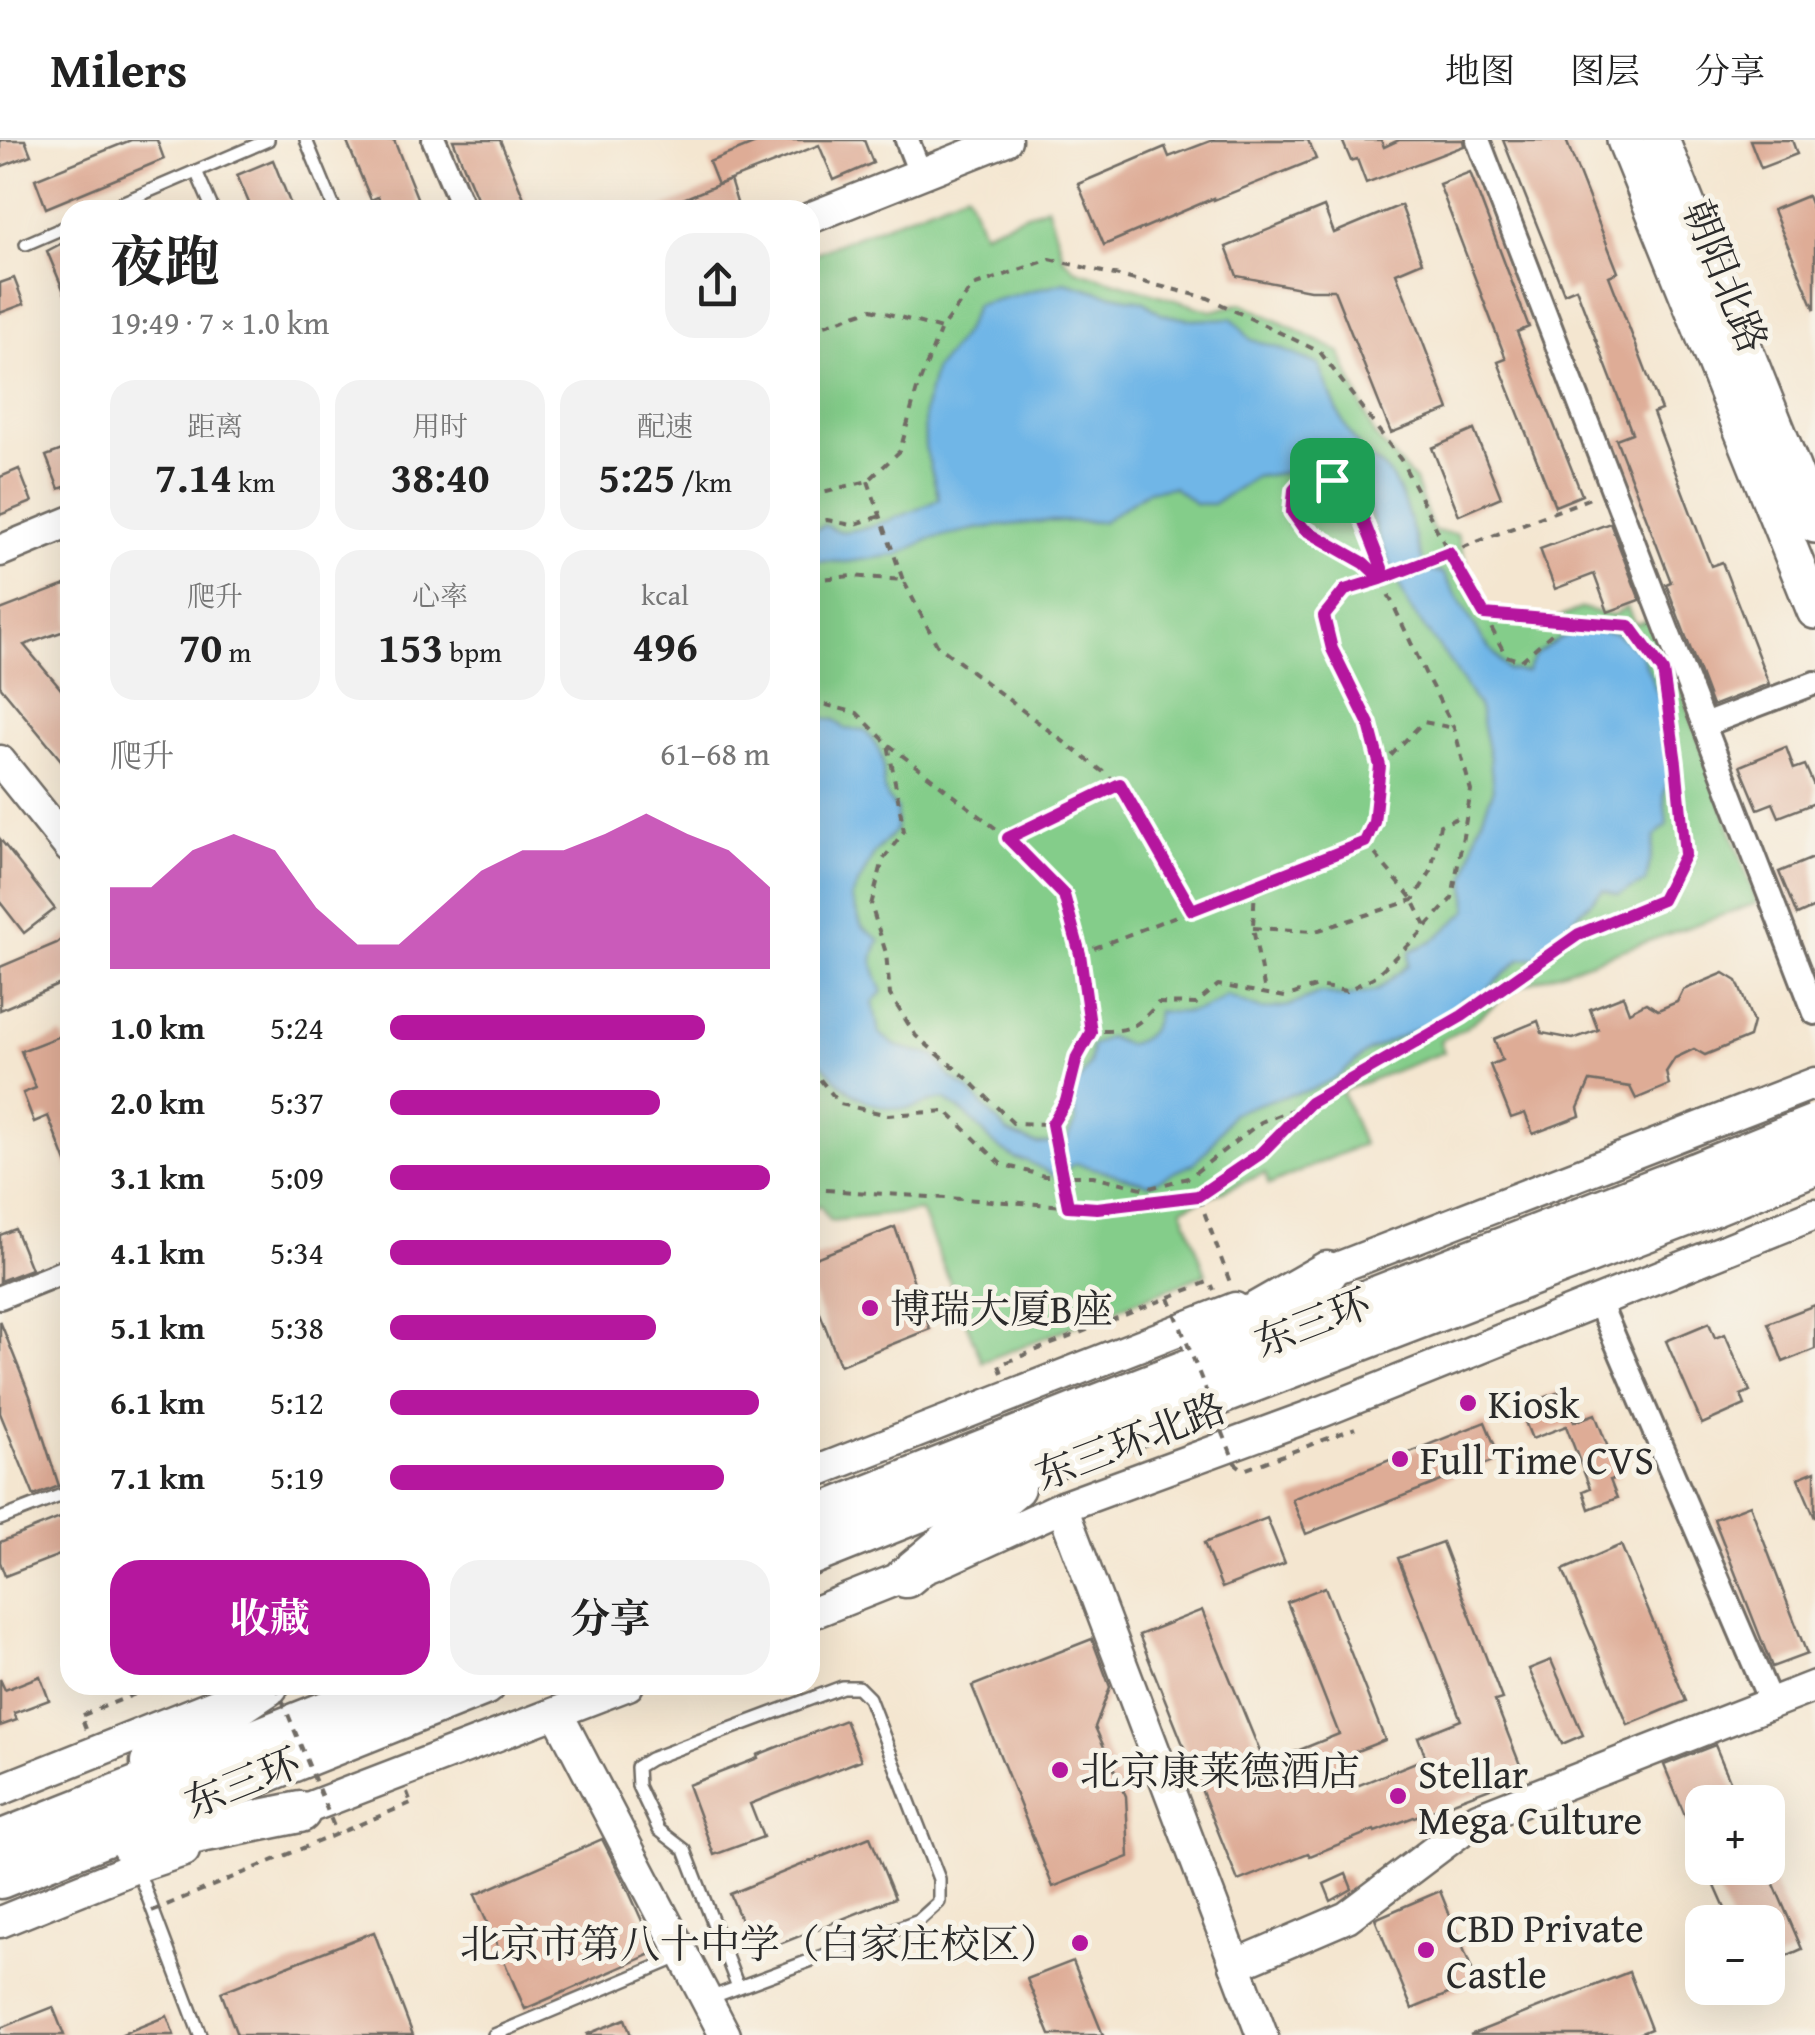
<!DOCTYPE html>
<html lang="zh">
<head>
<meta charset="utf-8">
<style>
	:root { --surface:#fff; --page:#f2f2f2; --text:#222; --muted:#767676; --line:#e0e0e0; --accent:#b5179e }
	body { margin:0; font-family:"Gentium Book Plus","Noto Serif SC",serif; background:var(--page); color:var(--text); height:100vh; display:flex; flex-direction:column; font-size:38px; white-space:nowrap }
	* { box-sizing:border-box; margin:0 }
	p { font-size:32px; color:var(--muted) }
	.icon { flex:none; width:55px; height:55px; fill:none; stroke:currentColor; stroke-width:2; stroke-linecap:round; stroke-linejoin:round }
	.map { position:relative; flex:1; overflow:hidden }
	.side { position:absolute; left:60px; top:60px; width:760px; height:1495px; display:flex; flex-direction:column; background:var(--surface); border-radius:30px; box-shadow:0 10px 40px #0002 }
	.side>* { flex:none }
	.controls { position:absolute; left:1685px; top:1645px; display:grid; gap:20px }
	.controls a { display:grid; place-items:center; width:100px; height:100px; border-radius:20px; background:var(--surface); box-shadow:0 10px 40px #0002; font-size:50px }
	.pin { position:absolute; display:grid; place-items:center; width:85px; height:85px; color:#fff; margin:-42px; border-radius:20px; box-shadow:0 5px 15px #0006 }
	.round { display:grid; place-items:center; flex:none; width:105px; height:105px; border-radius:30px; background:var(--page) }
	.head { display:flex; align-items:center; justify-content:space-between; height:170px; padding:0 50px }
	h1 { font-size:55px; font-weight:700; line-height:75px }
	.stats { display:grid; grid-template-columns:repeat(3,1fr); gap:15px; height:170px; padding:10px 50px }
	.stats div { display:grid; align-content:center; border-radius:25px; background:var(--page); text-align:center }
	.stats b { font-size:42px; font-weight:700 }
	.stats small { font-size:28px; font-weight:400 }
	.stats p { font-size:28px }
	.chart { height:280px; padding:20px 50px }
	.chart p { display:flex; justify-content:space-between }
	.chart svg { width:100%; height:180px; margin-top:10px; fill:var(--accent); opacity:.7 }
	.primary-button { display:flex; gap:20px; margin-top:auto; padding:20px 50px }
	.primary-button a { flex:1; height:115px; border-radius:30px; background:var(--accent); color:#fff; font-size:40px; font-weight:700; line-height:115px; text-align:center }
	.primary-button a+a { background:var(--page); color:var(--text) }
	ul { padding:0 50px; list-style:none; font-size:32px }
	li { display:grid; grid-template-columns:160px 120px 1fr; align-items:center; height:75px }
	li i { height:25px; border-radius:12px; background:var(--accent) }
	header { display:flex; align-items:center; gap:60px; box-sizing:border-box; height:140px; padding:0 50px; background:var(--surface); border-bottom:2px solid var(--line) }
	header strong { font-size:48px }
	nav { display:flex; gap:55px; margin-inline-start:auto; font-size:35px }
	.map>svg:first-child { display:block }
	.green { fill:#84cd8a; stroke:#587c5a; stroke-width:2.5 }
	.water { fill:#70b6e7; stroke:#4e7089; stroke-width:2.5 }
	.building { fill:#deac96 }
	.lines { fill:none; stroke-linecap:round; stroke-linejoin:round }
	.lane-casing { stroke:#716c65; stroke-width:16 }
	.street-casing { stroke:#716c65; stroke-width:28 }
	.secondary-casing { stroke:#716c65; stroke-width:35 }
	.primary-casing { stroke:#716c65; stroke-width:40 }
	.highway-casing { stroke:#716c65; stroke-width:45 }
	.path { stroke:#716c65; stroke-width:4; stroke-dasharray:8 8; stroke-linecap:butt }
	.lane { stroke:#fff; stroke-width:11 }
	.street { stroke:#fff; stroke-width:22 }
	.secondary { stroke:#fff; stroke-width:30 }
	.primary { stroke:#fff; stroke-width:35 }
	.highway { stroke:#fff; stroke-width:40 }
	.highway-bridge-casing { stroke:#716c65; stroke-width:45; stroke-linecap:butt }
	.path-bridge { stroke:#716c65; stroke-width:4; stroke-dasharray:8 8; stroke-linecap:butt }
	.highway-bridge { stroke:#fff; stroke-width:40 }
	.route-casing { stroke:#fff; stroke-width:20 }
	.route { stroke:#b5179e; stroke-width:12 }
	.poi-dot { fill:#b5179e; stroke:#f7f3e8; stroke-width:4 }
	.labels { text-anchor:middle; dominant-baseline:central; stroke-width:10; stroke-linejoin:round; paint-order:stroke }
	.street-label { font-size:40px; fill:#2b2b2b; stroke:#f7f3e8 }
	.poi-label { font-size:40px; fill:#2b2b2b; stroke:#f7f3e8; text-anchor:start }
</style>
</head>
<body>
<header>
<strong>Milers</strong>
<nav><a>地图</a><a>图层</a><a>分享</a></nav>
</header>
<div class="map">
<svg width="1815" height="1895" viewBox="0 0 1815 1895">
	<rect width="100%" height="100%" fill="#f7f3e8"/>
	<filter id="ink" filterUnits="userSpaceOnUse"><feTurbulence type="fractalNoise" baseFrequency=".01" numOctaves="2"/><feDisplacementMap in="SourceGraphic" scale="20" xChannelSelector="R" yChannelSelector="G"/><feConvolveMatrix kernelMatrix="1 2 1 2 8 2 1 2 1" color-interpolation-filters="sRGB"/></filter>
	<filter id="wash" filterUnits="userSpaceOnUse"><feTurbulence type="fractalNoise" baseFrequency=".0048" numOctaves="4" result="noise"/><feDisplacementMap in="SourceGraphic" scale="40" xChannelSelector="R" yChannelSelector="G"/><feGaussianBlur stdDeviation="2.25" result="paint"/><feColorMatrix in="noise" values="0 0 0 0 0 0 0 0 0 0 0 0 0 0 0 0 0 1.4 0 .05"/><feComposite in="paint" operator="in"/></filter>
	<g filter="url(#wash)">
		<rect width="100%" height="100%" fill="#f4e6d0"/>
		<path class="green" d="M967 52 983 92 1047 66 1064 119 1076 130 1212 171 1242 163 1340 212 1374 295 1415 341 1433 391 1457 394 1480 467 1540 486 1582 468 1612 476 1627 467 1635 484 1656 478 1757 763 1517 847 1465 888 1440 901 1444 912 1342 951 1363 1004 1269 1045 1265 1033 1182 1068 1206 1134 982 1222 921 1071 830 1081 820 1065 810 1069V115Z"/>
		<path class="water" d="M1065 142 1103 153 1143 161 1161 174 1193 180 1232 178 1251 200 1276 207 1319 225C1329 250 1343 290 1361 309 1369 319 1383 325 1390 335 1409 364 1413 399 1426 430L1443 433 1483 500 1508 530 1526 532 1535 515 1559 499 1582 490 1616 493 1640 512 1667 574 1672 625 1664 655 1667 684 1655 696 1646 742 1619 755 1603 750 1563 789 1559 803 1545 816 1520 819 1483 854 1463 859 1455 872 1368 911 1339 936 1311 950 1273 959 1232 973 1209 1008 1193 1024 1149 1044 1075 1023 1056 1036 1027 1021 1016 1019 995 1005 970 978 945 959C934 960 925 964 914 967 889 974 857 959 839 942 829 933 822 921 810 914V577L835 580 845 589 865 590C870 597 876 605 880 612 889 633 874 649 897 669L896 690 875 712 851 758 862 787 880 800C868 820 874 831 883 852L873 862 879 893 896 906 935 916 950 937 968 949 1008 993 1036 1004 1065 1003 1076 982 1071 954 1089 925 1092 906 1108 897 1127 905C1146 898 1155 891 1157 871 1186 874 1202 874 1226 856L1262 870 1289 866 1321 853 1345 857 1376 851 1408 825 1410 811 1432 802 1468 770 1466 739 1478 688 1493 651 1490 619 1479 568 1453 526 1409 467 1383 408 1363 353 1323 327 1255 337 1213 364H1196L1173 347 1148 351 1102 382 1048 381 981 388 930 399 897 415 847 422 810 421V392L825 385C830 387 834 391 840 391 859 394 921 369 939 359L925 307 924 272 934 231 964 192 976 165Z"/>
		<g id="blocks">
			<g class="building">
				<path d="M0 0H25L31 15 0 27Z"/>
				<path d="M131 0H157L164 19 46 68 35 39Z"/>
				<path d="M346 0H394L422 70H384L378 57 371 60Z"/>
				<path d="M453 0H500L529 70H482Z"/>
				<path d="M763 0H864L873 23 834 40 819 5 718 45 709 22Z"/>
				<path d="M1213 0H1308L1316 19 1214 60V58L1104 105 1078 44 1165 7 1169 17Z"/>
				<path d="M1342 0H1381L1384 7 1399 0H1463L1464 6 1366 43 1357 19 1351 21Z"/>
				<path d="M1503 0H1566L1618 132 1609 136 1661 270 1653 273 1711 426 1722 422 1769 544 1712 566 1666 444 1671 442 1616 299 1632 293 1576 148 1564 153Z"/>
				<path d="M1750 0H1792L1797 14 1761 28Z"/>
				<path d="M273 20 293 70H252L237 35Z"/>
				<path d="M1470 32 1529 187 1517 192 1582 355 1555 366 1498 222 1506 219 1439 44Z"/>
				<path d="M730 40 738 66 729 70H656Z"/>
				<path d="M1807 56 1815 76V170L1773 70Z"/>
				<path d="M1401 65 1422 122 1396 133 1449 270 1391 293 1334 150H1310L1237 136 1226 107 1324 67 1334 93Z"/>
				<path d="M70 99V166L47 111Z"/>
				<path d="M14 138 24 164 0 173V143Z"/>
				<path d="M1474 290 1501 357 1459 375 1432 308Z"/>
				<path d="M70 307V345L59 349 46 316Z"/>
				<path d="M19 329 32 362 0 375V337Z"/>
				<path d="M1610 383 1640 460 1608 472 1594 434 1555 449 1540 409Z"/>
				<path d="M70 443V489L24 505 70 560V631L0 546V470Z"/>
				<path d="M1786 607 1794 629 1805 625 1815 648V663L1779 677 1773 663 1758 669 1740 626Z"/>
				<path d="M0 699 55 769 24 793 0 762Z"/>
				<path d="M1815 717V767L1797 775 1779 732Z"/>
				<path d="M70 792V840L0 870V827L57 803Z"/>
				<path d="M1724 833 1737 841 1753 882 1749 897 1705 915 1694 909 1675 918 1666 932 1669 945 1636 959 1630 947 1590 941 1578 968 1580 976 1533 994 1525 973 1511 978 1490 925 1502 920 1494 899 1538 881 1542 893 1573 899 1598 890 1590 869 1623 856 1629 872 1646 863 1658 870 1677 862 1683 850Z"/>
				<path d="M62 895 70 914 69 1030 48 976 34 982 23 953 36 948 21 911Z"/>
				<path d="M895 1087 930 1189 840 1225 810 1147V1120Z"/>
				<path d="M15 1089 31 1129 0 1141V1095Z"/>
				<path d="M1815 1165V1209L1783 1222 1768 1183Z"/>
				<path d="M0 1181 30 1256 59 1346 34 1356 0 1273Z"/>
				<path d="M1709 1183 1715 1198 1725 1194 1750 1251 1741 1255 1745 1265 1702 1284 1666 1201Z"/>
				<path d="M1562 1251 1574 1282 1595 1274 1619 1336 1610 1340 1617 1358 1589 1369 1583 1351 1590 1348 1566 1286 1532 1299 1519 1267Z"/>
				<path d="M1485 1282 1500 1318 1306 1394 1292 1359Z"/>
				<path d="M1815 1331V1378L1798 1338Z"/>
				<path d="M1750 1365 1807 1514 1772 1527 1714 1379Z"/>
				<path d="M70 1374V1411L5 1436 0 1422V1402Z"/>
				<path d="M1267 1378 1285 1423 1222 1448 1204 1403Z"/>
				<path d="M1442 1402 1502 1559 1495 1561 1524 1635 1375 1692 1374 1690 1310 1716 1308 1713 1238 1741 1139 1495 1202 1470 1265 1624 1339 1594 1287 1462 1325 1447 1385 1600 1339 1618 1352 1648 1426 1618 1418 1597 1461 1580 1398 1418Z"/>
				<path d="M1621 1405 1686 1561 1628 1585 1563 1430Z"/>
				<path d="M1092 1499 1110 1547 1095 1587 1126 1656 1129 1717 1053 1747 972 1546Z"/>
				<path d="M1551 1520 1583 1595 1562 1604 1529 1529Z"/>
				<path d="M40 1536 49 1560 14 1573 17 1580 0 1586V1539L5 1550Z"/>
				<path d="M845 1580 861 1620 750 1664 763 1697 714 1715 688 1645 758 1618 757 1615Z"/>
				<path d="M1715 1605 1739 1662H1702V1717L1664 1625Z"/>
				<path d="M870 1697 895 1758 755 1814 730 1754Z"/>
				<path d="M602 1699 629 1752 656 1812 525 1869 475 1755Z"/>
				<path d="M1707 1728H1767L1802 1809 1768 1824V1782H1731Z"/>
				<path d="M1346 1734 1352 1749 1331 1761 1324 1744Z"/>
				<path d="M1440 1751 1477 1842 1412 1869 1375 1779Z"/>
				<path d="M374 1792 413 1895H237L221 1852Z"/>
				<path d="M1073 1821 1103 1895H1050L1027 1839Z"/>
				<path d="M1629 1832 1651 1889 1636 1895H1470Z"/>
				<path d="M53 1867 64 1895H0V1888Z"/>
				<path d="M167 1876 174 1895H122V1894Z"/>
				<path d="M625 1879 631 1895H587V1894Z"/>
			</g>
		</g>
	</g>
	<g filter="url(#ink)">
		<use href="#blocks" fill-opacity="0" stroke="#716c65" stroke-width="2.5"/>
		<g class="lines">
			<g class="lane-casing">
				<g id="lane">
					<path d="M306 0 335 70"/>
					<path d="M196 31 213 70"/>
					<path d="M105 70 268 0"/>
					<path d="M26 104 70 85"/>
					<path d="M0 1379 70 1352"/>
					<path d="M138 1731 200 1895"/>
					<path d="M707 1859 919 1780 939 1762V1739L869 1558 858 1547H842L650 1619 637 1627 638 1646 659 1690 685 1710 738 1847"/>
					<path d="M494 1895 684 1815"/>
				</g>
			</g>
			<g class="street-casing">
				<g id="street">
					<path d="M434 0 464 70"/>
					<path d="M907 0 920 33"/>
					<path d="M1478 0 1815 873"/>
					<path d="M1704 585 1815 543"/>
					<path d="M0 1157 70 1129"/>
					<path d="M1598 1160 1771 1563"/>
				</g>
			</g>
			<g class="secondary-casing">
				<g id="secondary">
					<path d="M810 78 1006 0"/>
					<path d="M0 411 70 382"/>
					<path d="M0 621 70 708"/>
					<path d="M1306 1140 1815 943"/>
					<path d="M810 1334 1235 1168"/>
					<path d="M1062 1367 1262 1895"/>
					<path d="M810 1474 948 1419 1062 1367 1321 1272 1815 1074"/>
					<path d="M557 1573 725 1895"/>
					<path d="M0 1650 223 1561"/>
					<path d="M279 1679 628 1545"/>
					<path d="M0 1782 136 1727 184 1711"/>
					<path d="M1235 1825 1347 1777 1478 1678 1815 1546"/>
				</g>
			</g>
			<g class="primary-casing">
				<g id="primary">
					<path d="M1625 0 1815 471"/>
					<path d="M1661 0 1815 385"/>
				</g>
			</g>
			<g class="highway-casing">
				<g id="highway">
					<path d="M1203 1203 1327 1132"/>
					<path d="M810 1379 1087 1269 1696 1033"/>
					<path d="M810 1415 1046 1321 1709 1067"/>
					<path d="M906 1437 1014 1347"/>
					<path d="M151 1623 268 1545"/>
					<path d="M0 1701 394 1545"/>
					<path d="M132 1706 300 1672"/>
					<path d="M0 1738 484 1545"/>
				</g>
			</g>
			<g class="path">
				<path d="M810 190 872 169 941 189 973 146 1050 119 1208 158 1320 212 1401 320 1449 413 1484 474 1630 486 1657 522"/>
				<path d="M868 341 903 440"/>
				<path d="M810 355 868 341 900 311 917 249 940 191"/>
				<path d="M810 384 827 380 852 385 881 376"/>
				<path d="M810 440 851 436 903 440 937 505 1119 644 1192 769"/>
				<path d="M1484 474 1506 516 1521 521 1567 480"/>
				<path d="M810 565 815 562 857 573 888 604 904 691 883 720 871 765 886 813 890 855 916 896 968 939 1013 983 1052 984 1066 961 1077 917 1091 891C1128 891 1134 891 1158 863L1196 864 1218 845 1285 857 1318 846 1346 851 1374 837 1419 795 1452 758 1471 651 1454 588 1428 539 1381 439 1364 423 1304 389 1292 372 1295 350 1308 333 1331 340 1356 361 1382 428 1381 439"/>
				<path d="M889 605 1008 698 1065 755 1079 814 1091 891"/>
				<path d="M1381 626 1369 584 1333 509 1324 475 1345 449 1381 439 1593 357"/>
				<path d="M1008 698 1119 644"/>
				<path d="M1365 702 1413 760 1426 786"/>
				<path d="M1255 744 1253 788 1265 852"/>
				<path d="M1253 788 1316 791 1413 760 1431 731 1440 685 1463 676"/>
				<path d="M1079 814 1365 702 1374 682 1381 626 1423 582 1454 588"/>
				<path d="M810 927 840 964 888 975 946 971 1001 1024 1044 1036H1093L1146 1049 1188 1038 1261 982 1305 965"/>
				<path d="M1052 984 1068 1066"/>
				<path d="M810 1049 1097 1068 1198 1056 1260 1014 1310 963 1461 876 1579 794 1662 760 1685 714 1676 623 1664 540"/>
				<path d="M1199 1058 1232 1148"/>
				<path d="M1002 1233 999 1225 1210 1141 1214 1150"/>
				<path d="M86 1589 81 1576 157 1545"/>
				<path d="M407 1652 411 1663"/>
			</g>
			<use href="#lane" class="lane"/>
			<use href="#street" class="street"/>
			<use href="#secondary" class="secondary"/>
			<use href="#primary" class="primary"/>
			<use href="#highway" class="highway"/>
			<g class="highway-bridge-casing">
				<g id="highway-bridge">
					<path d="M1696 1033 1815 985"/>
					<path d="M1709 1067 1815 1024"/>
				</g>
			</g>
			<g class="path-bridge">
				<path d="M1169 1158 1235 1323 1244 1330 1355 1288"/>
				<path d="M276 1545 337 1694"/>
				<path d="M152 1771 411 1663"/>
			</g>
			<use href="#highway-bridge" class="highway-bridge"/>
		</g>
	</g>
	<g class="lines" filter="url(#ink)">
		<g class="route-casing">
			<path id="route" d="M1332 340 1356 361 1382 428 1381 439 1345 450 1324 476 1332 509 1369 584 1380 626 1374 682 1365 702 1192 770 1120 644 1008 698 1064 755 1080 814 1091 892 1077 917 1066 961 1052 984 1068 1066 1097 1068 1198 1056 1260 1014 1310 963 1462 876 1579 794 1662 760 1685 714 1676 623 1663 531 1630 486 1484 474 1449 413 1381 439 1364 423 1304 389 1292 372 1294 350 1308 334 1332 340"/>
		</g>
		<use href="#route" class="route"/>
	</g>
	<g class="poi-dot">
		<circle cx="870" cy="1168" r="10"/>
		<circle cx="1468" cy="1263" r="10"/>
		<circle cx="1400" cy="1319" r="10"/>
		<circle cx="1060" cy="1630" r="10"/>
		<circle cx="1398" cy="1656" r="10"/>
		<circle cx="1080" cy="1803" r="10"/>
		<circle cx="1426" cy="1810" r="10"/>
	</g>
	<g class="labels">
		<g class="street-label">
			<text transform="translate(1726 136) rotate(68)">朝阳北路</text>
			<text transform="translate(1312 1182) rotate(-21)">东三环</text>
			<text transform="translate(1130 1301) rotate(-21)">东三环北路</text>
			<text transform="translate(242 1642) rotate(-22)">东三环</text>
		</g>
		<g class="poi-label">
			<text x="890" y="1168">博瑞大厦B座</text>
			<text x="1488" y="1263">Kiosk</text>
			<text x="1420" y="1319">Full Time CVS</text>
			<text x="1080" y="1630">北京康莱德酒店</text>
			<text x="1418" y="1633">Stellar<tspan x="1418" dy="46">Mega Culture</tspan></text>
			<text x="1446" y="1787">CBD Private<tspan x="1446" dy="46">Castle</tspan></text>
			<text x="1060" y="1803" text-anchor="end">北京市第八十中学（白家庄校区）</text>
		</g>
	</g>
</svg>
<div class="controls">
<a>+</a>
<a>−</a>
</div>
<div class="pin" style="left:1332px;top:340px;background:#1e9e55"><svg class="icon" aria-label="arrive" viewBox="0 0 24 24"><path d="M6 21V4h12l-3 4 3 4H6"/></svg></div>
<section class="side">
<div class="head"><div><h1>夜跑</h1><p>19:49 · 7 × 1.0 km</p></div><a class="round"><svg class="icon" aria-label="share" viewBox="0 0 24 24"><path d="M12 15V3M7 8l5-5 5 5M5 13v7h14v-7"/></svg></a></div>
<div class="stats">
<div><p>距离</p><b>7.14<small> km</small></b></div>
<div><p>用时</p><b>38:40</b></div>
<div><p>配速</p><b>5:25<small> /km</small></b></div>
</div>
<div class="stats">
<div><p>爬升</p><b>70<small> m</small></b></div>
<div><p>心率</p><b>153<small> bpm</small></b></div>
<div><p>kcal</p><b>496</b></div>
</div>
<div class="chart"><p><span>爬升</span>61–68 m</p>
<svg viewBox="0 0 160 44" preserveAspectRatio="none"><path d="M0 44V24L10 24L20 15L30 11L40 15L50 29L60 38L70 38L80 29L90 20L100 15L110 15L120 11L130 6L140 11L150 15L160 24V44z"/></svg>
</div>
<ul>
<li><b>1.0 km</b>5:24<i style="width:83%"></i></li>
<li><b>2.0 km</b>5:37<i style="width:71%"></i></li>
<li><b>3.1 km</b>5:09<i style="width:100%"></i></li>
<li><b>4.1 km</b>5:34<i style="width:74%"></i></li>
<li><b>5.1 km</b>5:38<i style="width:70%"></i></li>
<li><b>6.1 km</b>5:12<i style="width:97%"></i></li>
<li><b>7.1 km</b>5:19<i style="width:88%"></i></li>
</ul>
<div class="primary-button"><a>收藏</a><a>分享</a></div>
</section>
</div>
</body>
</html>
